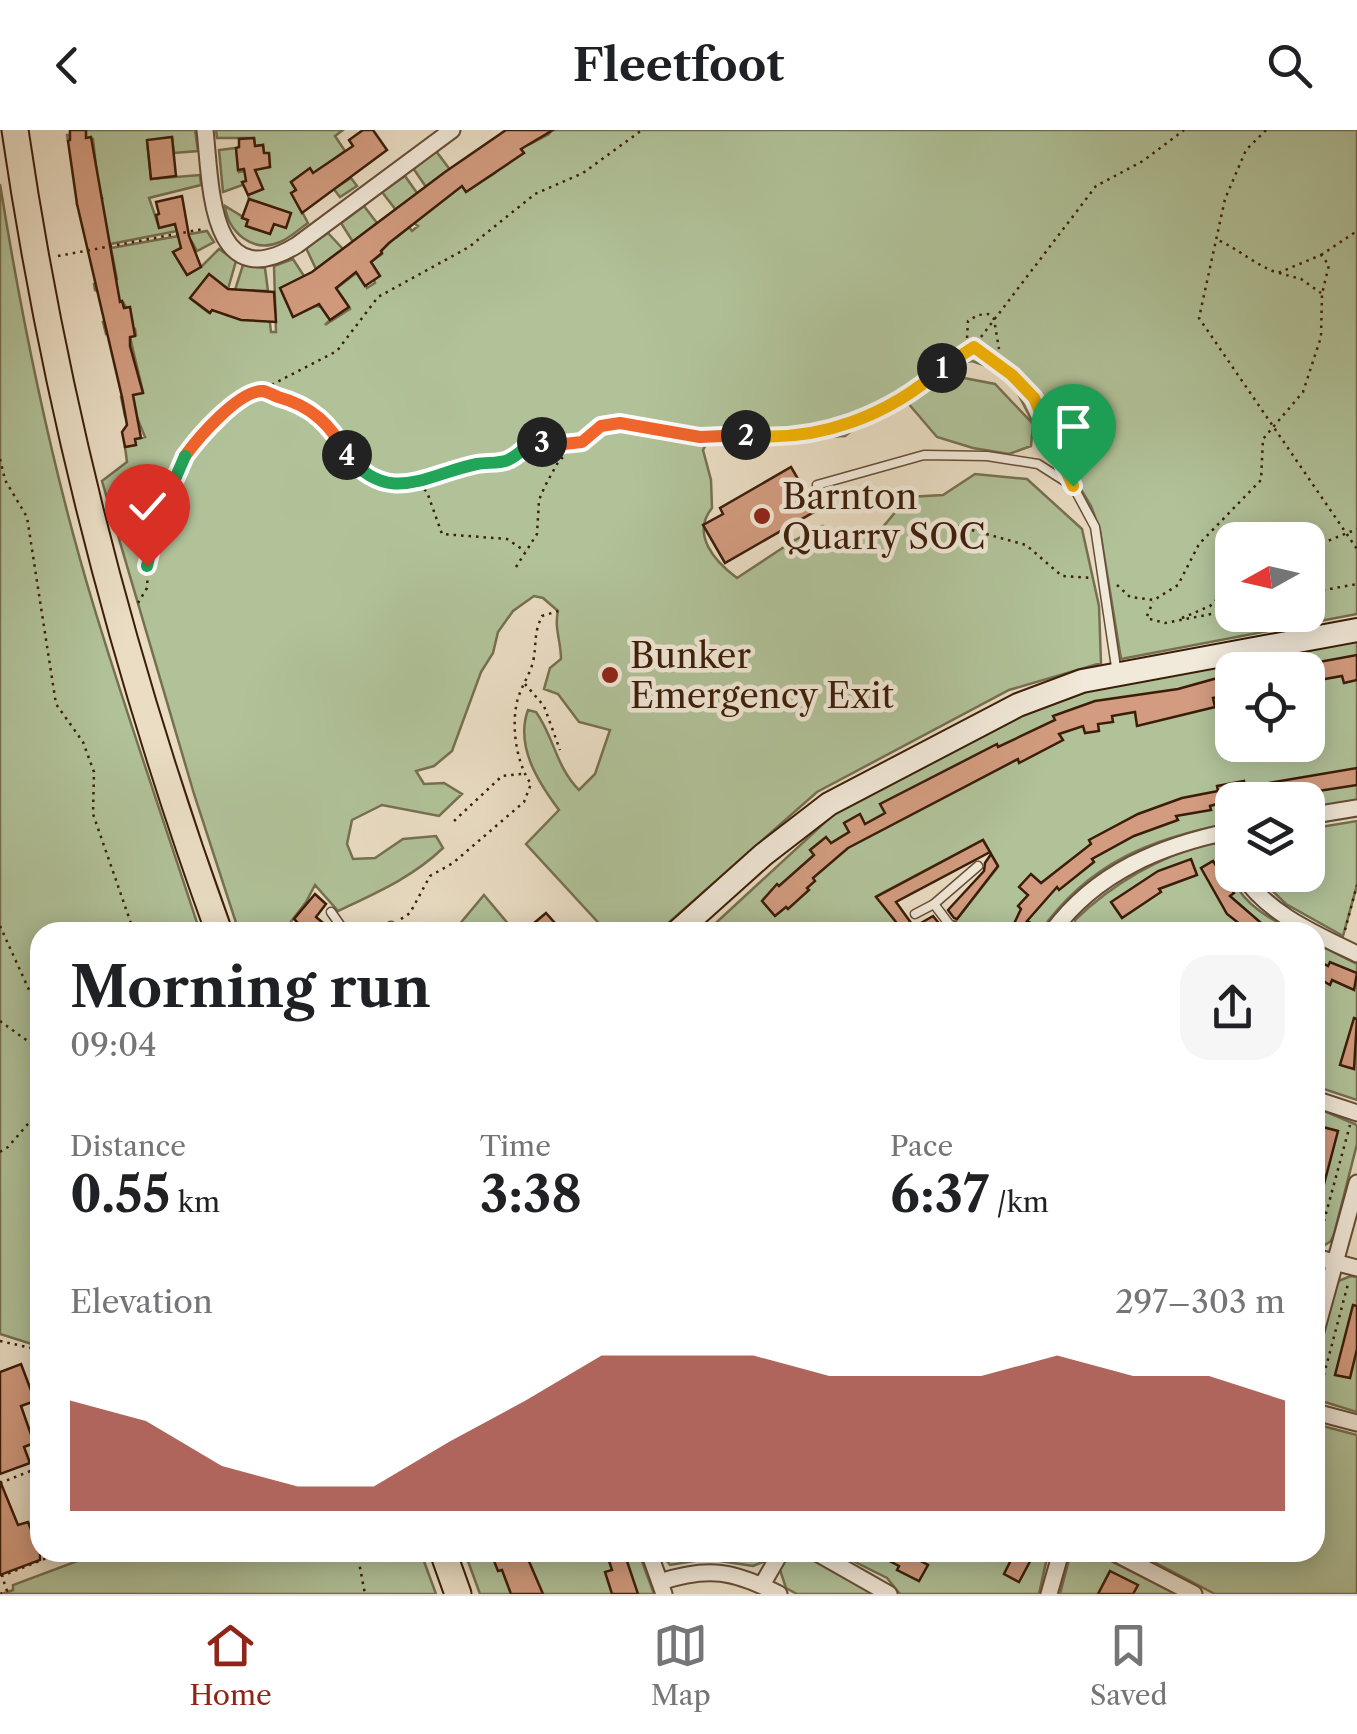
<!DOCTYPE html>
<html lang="en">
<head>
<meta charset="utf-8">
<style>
	:root { --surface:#fff; --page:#f6f6f6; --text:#202124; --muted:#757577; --line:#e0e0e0; --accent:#8f2418 }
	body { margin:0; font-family:"Libre Caslon Text",serif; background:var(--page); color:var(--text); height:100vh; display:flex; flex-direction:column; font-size:38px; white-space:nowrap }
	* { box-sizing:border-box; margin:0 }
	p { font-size:32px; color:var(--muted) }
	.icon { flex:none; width:55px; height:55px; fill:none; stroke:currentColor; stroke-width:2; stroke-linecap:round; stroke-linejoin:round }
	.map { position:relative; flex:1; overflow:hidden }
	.side { position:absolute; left:30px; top:792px; width:1295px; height:640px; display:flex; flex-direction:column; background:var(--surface); border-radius:30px; box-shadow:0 5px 25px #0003 }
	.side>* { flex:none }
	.needle { width:65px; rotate:262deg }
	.buttons { position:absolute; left:1215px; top:392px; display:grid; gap:20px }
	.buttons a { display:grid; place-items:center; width:110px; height:110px; border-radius:20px; background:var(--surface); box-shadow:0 5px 25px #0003; font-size:50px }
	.pin { position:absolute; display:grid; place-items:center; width:85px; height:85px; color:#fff; margin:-102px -42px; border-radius:50% 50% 50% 0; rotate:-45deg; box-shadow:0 0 10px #0007 }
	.pin .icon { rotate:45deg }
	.km { position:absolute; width:50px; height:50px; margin:-25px; border-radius:50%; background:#222; color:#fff; font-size:28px; line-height:50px; text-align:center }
	.round { display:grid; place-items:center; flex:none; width:105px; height:105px; border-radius:30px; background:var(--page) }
	.head { display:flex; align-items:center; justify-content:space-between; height:170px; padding:0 40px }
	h1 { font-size:55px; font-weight:700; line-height:75px }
	.metrics { display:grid; grid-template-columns:repeat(3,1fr); gap:15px; height:170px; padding:10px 40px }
	.metrics div { display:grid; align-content:center }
	.metrics b { font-size:50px; font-weight:700 }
	.metrics small { font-size:28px; font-weight:400 }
	.metrics p { font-size:28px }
	.chart { height:280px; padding:20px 40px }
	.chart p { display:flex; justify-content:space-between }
	.chart svg { width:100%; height:180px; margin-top:10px; fill:var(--accent); opacity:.7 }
	header { display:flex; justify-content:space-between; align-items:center; height:130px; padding:0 40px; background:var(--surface); font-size:45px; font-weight:700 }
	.tabs { display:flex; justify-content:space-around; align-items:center; height:140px; border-top:2px solid var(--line); background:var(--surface); font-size:28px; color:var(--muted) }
	.tabs a { display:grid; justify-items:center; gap:5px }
	.tabs .current { color:var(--accent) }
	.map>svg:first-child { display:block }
	.green { fill:#b1c299; stroke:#767050; stroke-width:2.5; fill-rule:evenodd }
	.building { fill:#d39c80; stroke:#3b1d08; stroke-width:2.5 }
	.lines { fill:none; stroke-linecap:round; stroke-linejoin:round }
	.lane-casing { stroke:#674d37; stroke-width:11 }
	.street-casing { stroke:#674d37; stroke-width:19 }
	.secondary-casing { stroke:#3b1d08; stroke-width:26 }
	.primary-casing { stroke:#3b1d08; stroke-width:29 }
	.path { stroke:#3b1d08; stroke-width:2.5; stroke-dasharray:2.5 5; stroke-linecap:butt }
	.lane { stroke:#f1e9d9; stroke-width:8 }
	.street { stroke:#f1e9d9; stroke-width:15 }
	.secondary { stroke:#f1e9d9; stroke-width:22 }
	.primary { stroke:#eaddc4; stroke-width:25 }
	.split-1-casing { stroke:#fff; stroke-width:20 }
	.split-2-casing { stroke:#fff; stroke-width:20 }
	.split-3-casing { stroke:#fff; stroke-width:20 }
	.split-4-casing { stroke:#fff; stroke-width:20 }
	.split-5-casing { stroke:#fff; stroke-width:20 }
	.split-6-casing { stroke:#fff; stroke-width:20 }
	.split-1 { stroke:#f5b400; stroke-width:12 }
	.split-2 { stroke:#f5b400; stroke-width:12 }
	.split-3 { stroke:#f0652b; stroke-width:12 }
	.split-4 { stroke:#22a559; stroke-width:12 }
	.split-5 { stroke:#f0652b; stroke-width:12 }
	.split-6 { stroke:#22a559; stroke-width:12 }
	.poi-dot { fill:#8f2418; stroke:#f1e9d9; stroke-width:4 }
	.labels { text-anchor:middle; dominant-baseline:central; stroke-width:9; stroke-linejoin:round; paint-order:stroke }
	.poi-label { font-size:35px; fill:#3b1d08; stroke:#f1e9d9; text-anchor:start }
</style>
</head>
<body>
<header><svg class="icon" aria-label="back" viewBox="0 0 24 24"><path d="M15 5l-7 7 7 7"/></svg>Fleetfoot<svg class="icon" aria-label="search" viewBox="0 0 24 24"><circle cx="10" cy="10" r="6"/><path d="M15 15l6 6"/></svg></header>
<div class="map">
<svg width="1357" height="1464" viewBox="0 0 1357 1464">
	<rect width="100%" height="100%" fill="#eaddc4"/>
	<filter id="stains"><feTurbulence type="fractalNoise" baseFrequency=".002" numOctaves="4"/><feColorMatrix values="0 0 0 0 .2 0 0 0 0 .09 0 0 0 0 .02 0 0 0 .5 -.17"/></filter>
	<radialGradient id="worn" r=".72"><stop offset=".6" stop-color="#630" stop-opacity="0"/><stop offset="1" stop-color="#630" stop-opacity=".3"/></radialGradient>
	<g class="green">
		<path d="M86 0H195L198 21 174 23 172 8 147 11 151 49 200 45 201 55 149 68 159 97 175 94 177 101 100 116 77 74 102 68 99 65 93 9 68 11 67 5 85 3Z"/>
		<path d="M216 0H343L335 6 345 21 323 37 337 57 351 48 357 56 340 67 322 44 315 47 309 39 291 52 296 60 292 63 308 93C299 99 290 108 280 112 253 124 228 102 225 76L248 90 246 96 270 104 274 94 290 84 249 69 248 65 263 59 259 49 223 62 219 20 236 18 239 42 270 37 269 24 264 23 263 15 255 16 254 8H217Z"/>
		<path d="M508 0H522L530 14 549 4 551 0H1357V484L1121 529 1100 400 1091 376 1076 351 1054 329 1040 297 1031 289 1013 254 986 236 972 231 960 233 951 240 959 247 995 254 1033 294 1031 316 1009 324 973 318 937 307 907 272 864 291 845 306 707 313 703 320 711 350 712 378C691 404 714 431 737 448L793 411 823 396 838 406 882 398 908 367 943 365 975 344 1027 349 1082 399 1099 476 1101 533 1009 560 817 662 658 802H607L526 714 559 680C538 652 515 616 528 580L536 582C554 607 556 637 579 660L595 644 610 600 579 592 558 564 544 559 550 538 561 529C561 511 554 498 558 481L543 468 534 466 513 481 498 502 493 523 481 542 452 621 434 636 416 641 424 654 444 653 462 664 439 686 382 675 352 690 347 714 353 729 375 728 403 709 436 706 443 718C413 747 376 763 338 781L315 755 306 772 283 802H239L194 664 102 351 127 332 125 317 135 315V309L145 307 136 285 125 286 121 267 143 262 130 207 136 205 135 199 106 204 103 192 131 186 123 172 95 160 94 154 117 149 111 118 207 101 214 112 197 121 192 112 173 122 188 144 201 137 219 119 236 131 228 159 209 145 191 169 209 183 214 177 227 185 243 135 265 138 268 161 242 160 270 193 271 202H276L274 136 293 129 304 146 294 186 316 176 321 177 330 190 325 195 350 179 340 164 333 161 360 140 367 158 375 153 369 133 382 124 378 117 383 119 394 105 397 107 409 97 412 101 418 96 396 80 382 62 405 46 427 77 426 57 413 38 436 21 466 61 495 43ZM1232 410H1308V485H1232Z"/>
		<path d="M0 54C23 197 52 339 94 477 127 586 165 694 200 802H40V1227L35 1215 0 1204Z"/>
		<path d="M364 76 377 93 353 112 341 93Z"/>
		<path d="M328 103 343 119 316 139 306 118Z"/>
		<path d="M1357 510V671L1308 679V670H1232V693C1152 708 1089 732 1040 802H973L954 793 998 737 983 710 877 766 904 802H706L835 683 1037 577 1062 567 1106 557ZM1232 540H1308V615H1232Z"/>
		<path d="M1357 691V755L1343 806 1286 774 1256 745H1308V699Z"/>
		<path d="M1212 712C1228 718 1226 738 1234 752 1247 777 1271 789 1295 802H1076L1075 790C1115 751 1159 727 1212 712Z"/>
		<path d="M484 765 515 802H453Z"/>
		<path d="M1315 813 1357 834V970L1315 956Z"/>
		<path d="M1315 977 1357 995V1014L1334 1104 1331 1111 1322 1117 1315 1115Z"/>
		<path d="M1351 1146 1357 1147V1282L1315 1269V1224L1334 1159 1338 1151Z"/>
		<path d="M1315 1294 1357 1305V1464H1215L1137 1423 1315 1422Z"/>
		<path d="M91 1422 421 1423 436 1464H2L13 1460V1455L91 1426Z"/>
		<path d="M1071 1422 1095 1423 1176 1464H1060Z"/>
		<path d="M465 1423H639L654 1464H480Z"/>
		<path d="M661 1423V1422L768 1423 763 1432 753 1436 707 1429 670 1435Z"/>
		<path d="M837 1423H1048L1039 1464H900L887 1448Z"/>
		<path d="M803 1424 877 1464H797L786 1458 779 1437 787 1426Z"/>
	</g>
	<g class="building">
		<path d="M70 0H86V8L91 7 120 172 122 171 124 178 130 177 135 206 130 207V216L143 263 133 265 141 308 135 309 136 315 125 317 122 302 127 295 122 267 77 74 68 11 70 10Z"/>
		<path d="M363 0H373L387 20 302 83 291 63 296 60 291 52 310 38 313 43 353 16 349 10Z"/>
		<path d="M506 0H553L521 19 524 23 466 62 462 56 389 113 381 121 382 123 371 132 380 146 365 156 356 142 336 158 349 177 330 190 319 174 293 187 280 158 312 142 445 42Z"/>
		<path d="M172 7 176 46 151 49 147 10Z"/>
		<path d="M254 8 255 16 263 15 264 23H269L270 37 255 40 263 59 248 65 242 52 246 51 244 39 238 40 236 18 239 17V9Z"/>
		<path d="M182 66 189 106 201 137 187 145 173 122 181 118 175 94 159 98 156 85 159 84 156 72Z"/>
		<path d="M249 69 291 83 286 98 274 94 270 104 246 96 248 90 242 88Z"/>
		<path d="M209 144 228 159 274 162 276 192 241 190 212 180 210 183 190 168Z"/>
		<path d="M791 337 809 368 814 366 821 378 725 433 703 395 723 384 720 378Z"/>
		<path d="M1357 525V550L1344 553 1342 546 1308 552V534Z"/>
		<path d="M1232 544V564L1213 568 1215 577 1137 596 1135 582 1112 586 1113 592 1098 594 1099 601 1085 603 1083 596 1059 604 1063 610 1019 633 1018 629 848 718 813 748 815 751 807 758 809 760 788 779 786 777 775 786 762 771 777 754 779 756 814 725 810 720 826 707 831 713 849 702 844 693 860 684 865 694 885 683 880 674 997 614 998 617 1055 590 1053 586 1095 571 1178 559Z"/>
		<path d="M1357 638V655L1261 670H1232L1210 676 1211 680 1176 686 1178 690 1134 706 1092 729 1094 732 1059 760 1057 757 1027 791 1033 794 1029 802H1010L1021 779 1018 776 1028 765 1019 757 1031 744 1041 753 1091 714 1089 710 1138 684 1182 668 1218 661 1217 656 1244 651 1245 657Z"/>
		<path d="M983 710 990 722 896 772 914 797 933 786 942 797 932 802H904L876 767Z"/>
		<path d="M991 724 998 736 957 789 954 788 948 780 984 741 985 733Z"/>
		<path d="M1191 729 1197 745 1159 759 1161 762 1122 788 1111 772 1158 741Z"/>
		<path d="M1213 731 1234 763 1230 766 1260 792 1250 802 1227 784 1201 738Z"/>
		<path d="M315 764 326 774 316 787 334 802H298L302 797 294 789Z"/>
		<path d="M546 783 563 802H540L533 794Z"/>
		<path d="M1315 829 1328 836 1330 832 1357 843 1354 860 1332 850 1330 855 1315 846Z"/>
		<path d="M1354 888 1357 889 1354 939 1340 935Z"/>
		<path d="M1315 995 1338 1001 1319 1073 1315 1072Z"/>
		<path d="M1353 1175 1357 1176V1219L1350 1248 1335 1245Z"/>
		<path d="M21 1234 35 1271 21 1276 34 1313 24 1317 30 1333 0 1344V1242Z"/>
		<path d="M0 1351 18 1395 28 1392 32 1402 40 1399V1430L0 1445Z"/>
		<path d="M508 1422H525L543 1464H511L502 1440 498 1441 494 1431 508 1425Z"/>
		<path d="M606 1422H624L638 1464H612L605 1442 612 1440Z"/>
		<path d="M872 1422H904L928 1435 919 1451 897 1440 899 1436Z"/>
		<path d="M1015 1422H1035L1019 1452 1004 1444Z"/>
		<path d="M1110 1441 1138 1455 1133 1464H1098Z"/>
	</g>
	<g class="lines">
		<g class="lane-casing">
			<g id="lane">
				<path d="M974 217 1013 245 1034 268 1073 356 1095 397 1117 544"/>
				<path d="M817 355 924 325 987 326 1038 334 1071 355"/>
				<path d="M934 774 949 794 965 802"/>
				<path d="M331 782 345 802"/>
				<path d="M915 784 934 774 978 736"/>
				<path d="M380 802 391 796"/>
			</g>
		</g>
		<g class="street-casing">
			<g id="street">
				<path d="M205 0C211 53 209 169 297 115L452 0"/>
				<path d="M1308 686 1357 678"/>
				<path d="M1243 745C1266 783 1318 805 1357 824"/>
				<path d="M1052 802C1096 742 1162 715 1232 701"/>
				<path d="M1315 969 1357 983"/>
				<path d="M1315 1127 1357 1138"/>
				<path d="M1315 1205 1357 1053"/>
				<path d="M1315 1282 1357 1293"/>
				<path d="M649 1422 664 1464"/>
				<path d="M815 1422 889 1464"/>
				<path d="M1113 1422 1194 1464"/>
				<path d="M660 1452C709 1436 734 1441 779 1464"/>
				<path d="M762 1455 781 1422"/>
				<path d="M1049 1464 1061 1422"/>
			</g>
		</g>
		<g class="secondary-casing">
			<path id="secondary" d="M677 802 763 725 829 674 1018 575 1082 551 1357 500"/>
		</g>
		<g class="primary-casing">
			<g id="primary">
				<path d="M15 0C55 273 125 543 219 802"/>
				<path d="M443 1422 458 1464"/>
			</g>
		</g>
		<g class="path">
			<path d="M1266 0 1246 20 1225 69 1199 188 1357 419"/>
			<path d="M1321 125 1357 101"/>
			<path d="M58 126 203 99"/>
			<path d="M1279 143 1301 149 1321 163"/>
			<path d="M981 207 1096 56 1143 31 1184 0"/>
			<path d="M967 208 968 191 978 185 988 184 994 189 999 219"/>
			<path d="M265 261 310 279 325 291 358 338 394 354 427 351 475 334 503 332 533 312 555 315 582 313 601 296 613 293 700 307 732 304 765 307 844 297 900 271 965 222"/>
			<path d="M0 329 5 350 27 387 56 574 83 612 94 642 93 684 134 802"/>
			<path d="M419 354 427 362 442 404 507 409 525 421"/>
			<path d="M943 392 1026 415 1062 446 1092 448"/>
			<path d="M1308 419 1357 399"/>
			<path d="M516 437 537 404 539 370 545 356 557 334 573 315"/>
			<path d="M1117 455 1130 467 1154 470 1178 455 1199 414 1261 350 1263 309 1303 262 1321 207 1322 164 1329 135 1321 125 1278 143C1255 135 1240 120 1218 110"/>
			<path d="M1308 463 1357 454"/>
			<path d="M138 473 147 458 149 421 169 361 183 329 208 297 250 266 337 221 378 167 469 117 535 64 583 43 642 0"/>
			<path d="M1147 486 1153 472"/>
			<path d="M1182 488 1210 476 1232 454"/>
			<path d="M1150 489 1165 493 1232 480"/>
			<path d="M525 554 544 576 560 620"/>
			<path d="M454 691 502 646 522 644"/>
			<path d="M401 789 410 783 430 746 453 733 524 672 531 654C517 634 512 601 516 577 518 561 529 547 533 532 537 514 533 505 542 486L558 481"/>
			<path d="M0 796 40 884"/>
			<path d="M1345 800 1357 755"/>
			<path d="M0 891 40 920"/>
			<path d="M0 1022 8 1017 40 980"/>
			<path d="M1318 1113 1350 995"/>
			<path d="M0 1211 40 1220"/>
			<path d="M33 1218 40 1231"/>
			<path d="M1318 1267 1348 1154"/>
			<path d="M40 1281V1292"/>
			<path d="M34 1341 40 1355"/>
			<path d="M0 1353 33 1340 40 1327"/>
			<path d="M66 1422 71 1436"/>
			<path d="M357 1422 365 1464"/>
			<path d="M0 1464 7 1461 2 1446 62 1422"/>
		</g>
		<use href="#lane" class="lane"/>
		<use href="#street" class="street"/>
		<use href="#secondary" class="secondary"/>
		<use href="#primary" class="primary"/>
	</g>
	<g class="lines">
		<g class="split-1-casing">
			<path id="split-1" d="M942 238 974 217 1012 245 1034 268 1073 356"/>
		</g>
		<g class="split-2-casing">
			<path id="split-2" d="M746 305C818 313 890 285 942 238"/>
		</g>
		<g class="split-3-casing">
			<path id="split-3" d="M542 312 555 315 582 312 601 296 620 293 700 307 746 305"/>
		</g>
		<g class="split-4-casing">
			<path id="split-4" d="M347 325C389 377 427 344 477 334 487 332 498 334 508 330 522 324 526 312 542 312"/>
		</g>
		<g class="split-5-casing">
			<path id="split-5" d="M185 326C198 308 239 260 263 261 268 262 273 265 278 267 312 276 331 295 347 325"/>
		</g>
		<g class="split-6-casing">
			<path id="split-6" d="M147 436 159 386 185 326"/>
		</g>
		<use href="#split-1" class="split-1"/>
		<use href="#split-2" class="split-2"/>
		<use href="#split-3" class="split-3"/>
		<use href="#split-4" class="split-4"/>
		<use href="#split-5" class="split-5"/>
		<use href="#split-6" class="split-6"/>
	</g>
	<g class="poi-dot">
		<circle cx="762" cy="386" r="10"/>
		<circle cx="610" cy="545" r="10"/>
	</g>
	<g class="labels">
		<g class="poi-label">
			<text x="782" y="366">Barnton<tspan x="782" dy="40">Quarry SOC</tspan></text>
			<text x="630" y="525">Bunker<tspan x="630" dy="40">Emergency Exit</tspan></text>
		</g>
	</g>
	<rect width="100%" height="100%" filter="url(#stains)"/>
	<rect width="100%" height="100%" fill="url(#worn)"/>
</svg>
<div class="buttons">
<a><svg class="needle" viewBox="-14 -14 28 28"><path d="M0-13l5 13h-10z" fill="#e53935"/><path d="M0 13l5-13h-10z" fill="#757577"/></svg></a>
<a><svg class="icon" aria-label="locate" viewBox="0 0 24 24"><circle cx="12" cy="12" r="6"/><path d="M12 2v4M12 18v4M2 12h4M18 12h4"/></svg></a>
<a><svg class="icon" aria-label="layers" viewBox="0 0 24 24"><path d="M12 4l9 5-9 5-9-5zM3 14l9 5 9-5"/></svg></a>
</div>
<div class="pin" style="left:1073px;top:356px;background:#1e9e55"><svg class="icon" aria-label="arrive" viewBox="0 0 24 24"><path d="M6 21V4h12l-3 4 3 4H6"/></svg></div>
<div class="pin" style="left:147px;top:436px;background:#d93025"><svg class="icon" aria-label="check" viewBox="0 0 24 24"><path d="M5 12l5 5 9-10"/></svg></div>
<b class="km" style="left:942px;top:238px">1</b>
<b class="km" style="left:746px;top:305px">2</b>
<b class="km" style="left:542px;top:312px">3</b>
<b class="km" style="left:347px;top:325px">4</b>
<section class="side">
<div class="head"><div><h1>Morning run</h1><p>09:04</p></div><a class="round"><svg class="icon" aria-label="share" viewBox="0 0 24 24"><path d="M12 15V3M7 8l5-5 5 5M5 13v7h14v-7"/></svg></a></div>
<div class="metrics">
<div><p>Distance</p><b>0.55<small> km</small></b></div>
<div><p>Time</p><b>3:38</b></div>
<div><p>Pace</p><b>6:37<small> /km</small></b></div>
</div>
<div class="chart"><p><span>Elevation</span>297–303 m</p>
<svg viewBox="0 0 160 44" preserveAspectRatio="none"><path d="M0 44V17L10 22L20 33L30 38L40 38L50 27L60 17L70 6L80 6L90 6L100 11L110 11L120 11L130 6L140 11L150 11L160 17V44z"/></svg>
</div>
</section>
</div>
<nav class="tabs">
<a class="current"><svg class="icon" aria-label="home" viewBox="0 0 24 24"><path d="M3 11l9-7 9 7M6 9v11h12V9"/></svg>Home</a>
<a><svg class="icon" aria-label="map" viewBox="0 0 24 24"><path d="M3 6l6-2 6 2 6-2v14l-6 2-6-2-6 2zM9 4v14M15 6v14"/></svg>Map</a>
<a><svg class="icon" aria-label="saved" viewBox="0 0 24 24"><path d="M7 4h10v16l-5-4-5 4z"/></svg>Saved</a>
</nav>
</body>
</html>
